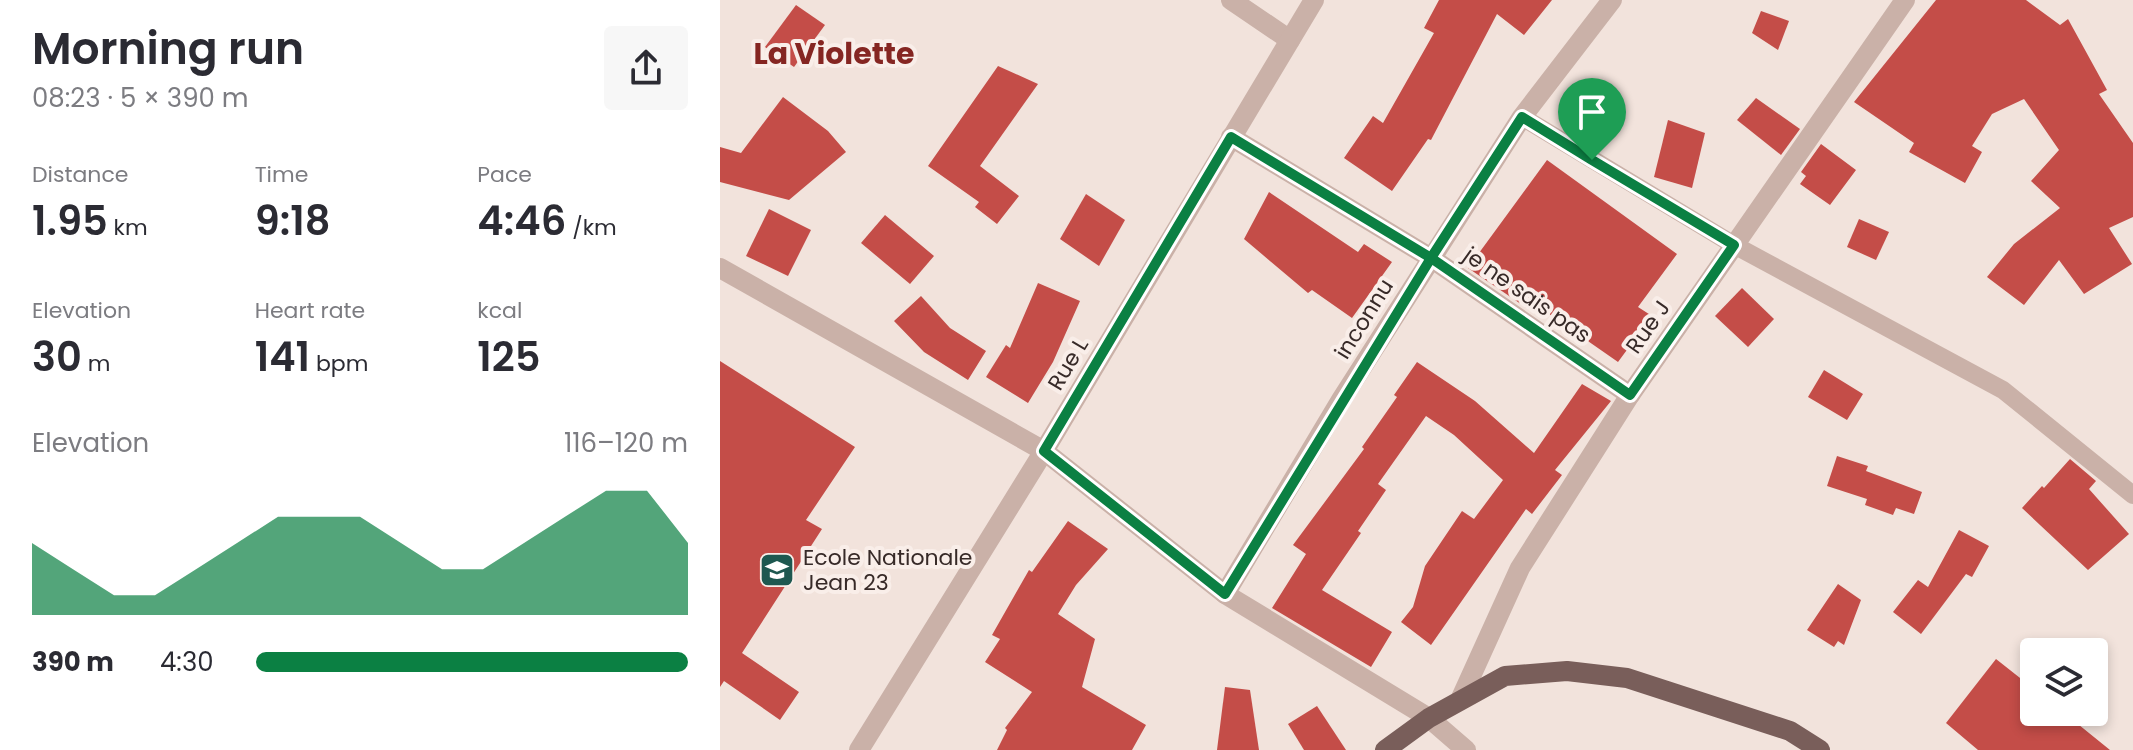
<!DOCTYPE html>
<html lang="en">
<head>
<meta charset="utf-8">
<style>
	:root { --surface:#fff; --page:#f7f7f7; --text:#2b2b33; --muted:#7c7c81; --accent:#0b8043 }
	body { margin:0; font-family:Poppins,sans-serif; background:var(--page); color:var(--text); height:100vh; display:flex; flex-direction:column; font-size:30px; white-space:nowrap }
	* { box-sizing:border-box; margin:0 }
	p { font-size:26px; color:var(--muted) }
	.icon { flex:none; width:44px; height:44px; fill:none; stroke:currentColor; stroke-width:2; stroke-linecap:round; stroke-linejoin:round }
	.map { position:relative; flex:1; overflow:hidden }
	.sheet { display:flex; flex-direction:column; background:var(--surface); width:720px }
	.sheet>* { flex:none }
	.buttons { position:absolute; left:1300px; top:638px; display:grid; gap:16px }
	.buttons a { display:grid; place-items:center; width:88px; height:88px; border-radius:8px; background:var(--surface); box-shadow:0 4px 12px #0003; font-size:40px }
	.pin { position:absolute; display:grid; place-items:center; width:68px; height:68px; color:#fff; margin:-82px -34px; border-radius:50% 50% 50% 0; rotate:-45deg; box-shadow:0 0 8px #0007 }
	.pin .icon { rotate:45deg }
	.round { display:grid; place-items:center; flex:none; width:84px; height:84px; border-radius:8px; background:var(--page) }
	.overview { display:flex; align-items:center; justify-content:space-between; height:136px; padding:0 32px }
	h1 { font-size:44px; font-weight:600; line-height:60px }
	.stats { display:grid; grid-template-columns:repeat(3,1fr); gap:12px; height:136px; padding:8px 32px }
	.stats div { display:grid; align-content:center }
	.stats b { font-size:40px; font-weight:600 }
	.stats small { font-size:22px; font-weight:400 }
	.stats p { font-size:22px }
	.chart { height:224px; padding:16px 32px }
	.chart p { display:flex; justify-content:space-between }
	.chart svg { width:100%; height:144px; margin-top:8px; fill:var(--accent); opacity:.7 }
	ul { padding:0 32px; list-style:none; font-size:26px }
	li { display:grid; grid-template-columns:128px 96px 1fr; align-items:center; height:60px }
	li i { height:20px; border-radius:10px; background:var(--accent) }
	main { display:flex; flex:1; min-height:0 }
	.map>svg:first-child { display:block }
	.building { fill:#c44d48 }
	.lines { fill:none; stroke-linecap:round; stroke-linejoin:round }
	.service { stroke:#cab1a8; stroke-width:18 }
	.minor { stroke:#cab1a8; stroke-width:20 }
	.tertiary { stroke:#cab1a8; stroke-width:20 }
	.primary { stroke:#795e5a; stroke-width:20 }
	.route-casing { stroke:#fff; stroke-width:16 }
	.route { stroke:#0b8043; stroke-width:10 }
	.labels { text-anchor:middle; dominant-baseline:central; stroke-width:8; stroke-linejoin:round; paint-order:stroke }
	.street-label { font-size:22px; fill:#372a28; stroke:#f9eee9 }
	.poi-label { font-size:22px; fill:#372a28; stroke:#f9eee9; text-anchor:start }
	.district-label { font-size:30px; font-weight:bold; fill:#852622; stroke:#f9eee9 }
</style>
</head>
<body>
<main>
<section class="sheet">
<div class="overview"><div><h1>Morning run</h1><p>08:23 · 5 × 390 m</p></div><a class="round"><svg class="icon" aria-label="share" viewBox="0 0 24 24"><path d="M12 15V3M7 8l5-5 5 5M5 13v7h14v-7"/></svg></a></div>
<div class="stats">
<div><p>Distance</p><b>1.95<small> km</small></b></div>
<div><p>Time</p><b>9:18</b></div>
<div><p>Pace</p><b>4:46<small> /km</small></b></div>
</div>
<div class="stats">
<div><p>Elevation</p><b>30<small> m</small></b></div>
<div><p>Heart rate</p><b>141<small> bpm</small></b></div>
<div><p>kcal</p><b>125</b></div>
</div>
<div class="chart"><p><span>Elevation</span>116–120 m</p>
<svg viewBox="0 0 160 44" preserveAspectRatio="none"><path d="M0 44V22L10 30L20 38L30 38L40 30L50 22L60 14L70 14L80 14L90 22L100 30L110 30L120 22L130 14L140 6L150 6L160 22V44z"/></svg>
</div>
<ul>
<li><b>390 m</b>4:30<i style="width:100%"></i></li>
</ul>
</section>
<div class="map">
<svg width="1413" height="750" viewBox="0 0 1413 750">
	<rect width="100%" height="100%" fill="#f2e3dc"/>
	<g class="building">
		<path d="M719 0H832L804 35 777 14 711 140 708 139 672 191 624 158 653 116 663 123 714 33 704 28Z"/>
		<path d="M1216 0H1306L1340 25 1348 19 1387 90 1379 94 1413 143V217L1389 228 1412 264 1364 294 1339 260 1304 305 1267 277 1294 244 1340 208 1311 181 1339 150 1304 99 1272 114 1252 146 1262 152 1245 183 1189 152 1194 143 1134 102Z"/>
		<path d="M76 5 105 25 74 67 45 47Z"/>
		<path d="M1041 11 1069 21 1058 50 1032 33Z"/>
		<path d="M278 66 318 84 260 166 299 196 277 224 255 207 259 202 208 166Z"/>
		<path d="M63 97 108 131 126 152 69 200 0 182V147L21 153Z"/>
		<path d="M1036 98 1080 129 1061 155 1017 120Z"/>
		<path d="M948 120 985 133 972 188 934 177Z"/>
		<path d="M1101 144 1136 170 1110 205 1080 184 1086 176 1081 172Z"/>
		<path d="M827 160 957 254 918 307 932 316 898 362 819 307 814 313 748 268Z"/>
		<path d="M549 192 638 252 644 244 672 262 632 318 592 290 588 293 524 239Z"/>
		<path d="M366 194 405 220 379 266 340 239Z"/>
		<path d="M49 209 91 230 68 276 26 256Z"/>
		<path d="M165 215 214 256 190 284 141 243Z"/>
		<path d="M1139 219 1169 232 1156 260 1127 247Z"/>
		<path d="M318 283 360 301 333 362 308 403 266 377 286 345 290 348Z"/>
		<path d="M1022 288 1054 319 1028 347 995 316Z"/>
		<path d="M201 296 230 328 266 351 248 380 204 352 174 321Z"/>
		<path d="M0 361 135 447 86 520 102 529 22 653 79 692 60 720 4 681 0 687Z"/>
		<path d="M697 362 755 401 814 453 862 384 891 401 835 470 842 475 812 514 806 509 711 645 681 622 693 607 705 566 742 511 754 519 783 480 734 435 706 416 658 484 666 490 638 531 641 533 602 590 672 632 651 667 552 608 586 554 573 545 644 449 642 447 677 397 674 395Z"/>
		<path d="M1104 370 1143 394 1127 420 1088 397Z"/>
		<path d="M1117 456 1148 466 1146 471 1202 492 1194 514 1176 508 1173 515 1145 505 1147 499 1107 486Z"/>
		<path d="M1350 459 1376 481 1369 489 1409 534 1368 570 1302 508 1322 486 1324 488Z"/>
		<path d="M348 521 388 549 356 585 338 614 375 639 362 687 426 725 412 750H277L287 730 285 728 312 692 265 662 280 639 272 635 309 570 312 572Z"/>
		<path d="M1239 530 1269 546 1252 577 1246 574 1201 634 1173 612 1198 580 1208 587Z"/>
		<path d="M1118 584 1141 600 1124 645 1118 641 1114 647 1087 630Z"/>
		<path d="M1276 659 1314 689V712H1343L1390 750H1258L1226 723Z"/>
		<path d="M505 687 530 690 539 750H497Z"/>
		<path d="M597 706 626 750H584L568 724Z"/>
	</g>
	<g class="lines">
		<path class="service" d="M802 117 1014 245 1283 390 1413 495"/>
		<g class="minor">
			<path d="M511 0 570 40"/>
			<path d="M511 137 711 258 910 395"/>
			<path d="M0 268 324 451 505 594 709 718 746 750"/>
			<path d="M505 594 621 400 802 117 892 0"/>
			<path d="M741 698 800 568 910 395 1185 0"/>
		</g>
		<path class="tertiary" d="M139 750 324 451 594 0"/>
		<path class="primary" d="M665 750 709 718 785 676 847 671 907 678 1070 731 1100 750"/>
	</g>
	<g class="lines">
		<g class="route-casing">
			<path id="route" d="M872 160 802 117 711 258 511 137 324 451 505 594 711 258 910 395 1014 245 872 160"/>
		</g>
		<use href="#route" class="route"/>
	</g>
	<defs>
		<g id="school-square" transform="scale(1.8)"><rect x="-9" y="-9" width="18" height="18" rx="4" fill="#1e5850" stroke="#f9eee9"/><path d="M0-5L7-2L0 1L-7-2ZM-4 1L0 2.5L4 1V4Q0 6-4 4Z" fill="#fff"/></g>
	</defs>
	<g fill-rule="evenodd">
		<use href="#school-square" x="57" y="570"/>
	</g>
	<g class="labels">
		<g class="street-label">
			<text transform="translate(807 295) rotate(35)">je ne sais pas</text>
			<text transform="translate(644 319) rotate(-58)">inconnu</text>
			<text transform="translate(928 327) rotate(-55)">Rue J</text>
			<text transform="translate(348 364) rotate(-59)">Rue L</text>
		</g>
		<g class="poi-label">
			<text x="83" y="557">Ecole Nationale<tspan x="83" dy="25">Jean 23</tspan></text>
		</g>
		<g class="district-label">
			<text x="114" y="53">La Violette</text>
		</g>
	</g>
</svg>
<div class="buttons">
<a><svg class="icon" aria-label="layers" viewBox="0 0 24 24"><path d="M12 4l9 5-9 5-9-5zM3 14l9 5 9-5"/></svg></a>
</div>
<div class="pin" style="left:872px;top:160px;background:#1e9e55"><svg class="icon" aria-label="arrive" viewBox="0 0 24 24"><path d="M6 21V4h12l-3 4 3 4H6"/></svg></div>
</div>
</main>
</body>
</html>
